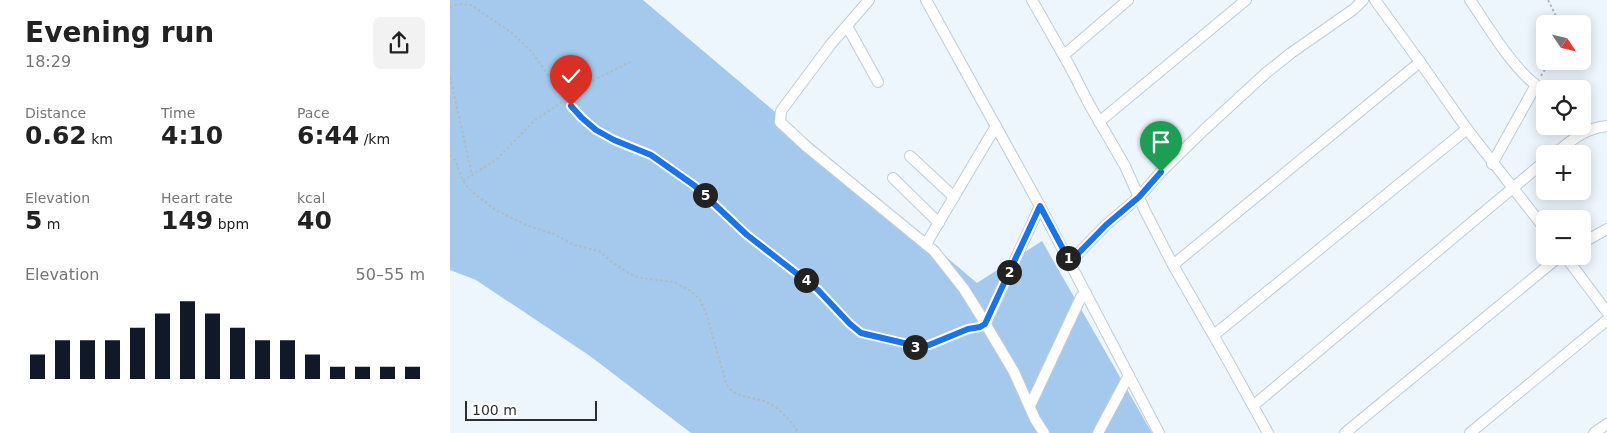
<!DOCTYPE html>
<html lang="en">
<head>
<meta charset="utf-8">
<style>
	:root { --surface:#fff; --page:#f2f2f2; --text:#222; --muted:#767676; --accent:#111827 }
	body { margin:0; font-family:"DejaVu Sans",sans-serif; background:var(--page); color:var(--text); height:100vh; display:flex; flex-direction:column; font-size:19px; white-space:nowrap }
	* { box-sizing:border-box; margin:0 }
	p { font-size:16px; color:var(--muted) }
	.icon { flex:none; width:28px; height:28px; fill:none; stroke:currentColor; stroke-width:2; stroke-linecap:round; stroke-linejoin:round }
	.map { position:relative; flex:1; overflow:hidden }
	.details { display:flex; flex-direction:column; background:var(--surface); width:450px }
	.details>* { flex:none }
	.needle { width:32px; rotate:125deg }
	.fabs { position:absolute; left:1086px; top:15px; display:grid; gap:10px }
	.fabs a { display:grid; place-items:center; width:55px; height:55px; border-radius:8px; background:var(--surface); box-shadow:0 2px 12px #0003; font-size:25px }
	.scale { position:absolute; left:15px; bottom:12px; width:132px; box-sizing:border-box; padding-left:5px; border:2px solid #2a2f34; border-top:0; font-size:14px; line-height:18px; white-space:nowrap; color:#2a2f34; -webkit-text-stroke:4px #fff; paint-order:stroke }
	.pin { position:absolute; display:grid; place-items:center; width:42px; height:42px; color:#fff; margin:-51px -21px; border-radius:50% 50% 50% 0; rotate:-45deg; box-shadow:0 0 5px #0007 }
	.pin .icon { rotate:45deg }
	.km { position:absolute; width:25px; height:25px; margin:-12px; border-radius:50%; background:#222; color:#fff; font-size:14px; line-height:25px; text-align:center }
	.round { display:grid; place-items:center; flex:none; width:52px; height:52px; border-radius:8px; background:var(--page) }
	.headline { display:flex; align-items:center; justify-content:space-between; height:85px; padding:0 25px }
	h1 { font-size:28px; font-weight:700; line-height:38px }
	.figures { display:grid; grid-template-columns:repeat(3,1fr); gap:8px; height:85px; padding:5px 25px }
	.figures div { display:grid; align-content:center }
	.figures b { font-size:25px; font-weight:700 }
	.figures small { font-size:14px; font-weight:400 }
	.figures p { font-size:14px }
	.chart { height:140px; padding:10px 25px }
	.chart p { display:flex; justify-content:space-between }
	.chart svg { width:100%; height:90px; margin-top:5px; stroke:var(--accent); stroke-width:6 }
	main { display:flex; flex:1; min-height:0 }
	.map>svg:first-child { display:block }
	.green { fill:#a4c9ed }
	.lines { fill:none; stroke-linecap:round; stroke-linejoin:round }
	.minor-casing { stroke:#c0cdd9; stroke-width:12 }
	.path { stroke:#b2bac0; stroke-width:2; stroke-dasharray:2.5 2.5; stroke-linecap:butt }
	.minor { stroke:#fff; stroke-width:10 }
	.route-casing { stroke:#fff; stroke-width:10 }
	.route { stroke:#1a73e8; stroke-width:6 }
</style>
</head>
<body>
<main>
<section class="details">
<div class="headline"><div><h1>Evening run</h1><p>18:29</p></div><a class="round"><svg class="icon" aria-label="share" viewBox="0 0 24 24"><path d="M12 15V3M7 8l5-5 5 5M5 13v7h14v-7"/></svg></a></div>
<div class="figures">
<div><p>Distance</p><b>0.62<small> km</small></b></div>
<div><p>Time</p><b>4:10</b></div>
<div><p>Pace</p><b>6:44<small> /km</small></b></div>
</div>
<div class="figures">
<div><p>Elevation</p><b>5<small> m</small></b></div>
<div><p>Heart rate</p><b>149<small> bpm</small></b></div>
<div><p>kcal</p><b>40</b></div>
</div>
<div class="chart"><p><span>Elevation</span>50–55 m</p>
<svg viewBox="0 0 160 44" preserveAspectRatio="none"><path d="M5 44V32M15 44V25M25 44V25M35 44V25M45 44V19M55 44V12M65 44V6M75 44V12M85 44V19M95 44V25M105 44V25M115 44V32M125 44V38M135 44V38M145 44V38M155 44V38"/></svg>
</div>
</section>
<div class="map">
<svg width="1157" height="433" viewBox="0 0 1157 433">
	<rect width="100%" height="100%" fill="#eef6fd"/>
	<path class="green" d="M0 0H193L527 283 592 241 702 433H241L140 356 26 280 0 270Z"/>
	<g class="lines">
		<g class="minor-casing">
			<g id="minor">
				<path d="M419 0 381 44 331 111 330 122 357 147 484 251 514 289 529 313 564 372 585 419 594 433"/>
				<path d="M476 0 590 206 709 433"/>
				<path d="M582 0 619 65 639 104 675 166 695 211 723 265 777 359 818 433"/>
				<path d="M925 0 970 62 1017 129 1095 229"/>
				<path d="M1020 0C1038 26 1061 66 1086 85L1042 164"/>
				<path d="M397 26 428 82"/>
				<path d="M614 55 678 0"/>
				<path d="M649 122 796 0"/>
				<path d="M1104 154C1121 141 1135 128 1157 126"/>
				<path d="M460 156 504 197"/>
				<path d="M443 178 489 223"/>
				<path d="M1132 243 1157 229"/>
				<path d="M476 244 546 126"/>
				<path d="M1115 256 1157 312"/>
				<path d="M620 262 656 225 689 197 711 172 755 129 816 73 841 53 904 9 913 0"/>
				<path d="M723 265 970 62"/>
				<path d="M535 325 590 206"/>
				<path d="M764 335 1017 129"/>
				<path d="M804 405 1095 161"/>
				<path d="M580 406 631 297 636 293"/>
				<path d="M648 433 679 375"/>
				<path d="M895 433 1110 256"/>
				<path d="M1020 433 1157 320"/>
				<path d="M1144 433 1157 424"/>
			</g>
		</g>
		<g class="path">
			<path d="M1098 0 1110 24"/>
			<path d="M0 7 10 4 21 5 62 33 80 50 121 106 139 125 164 140 201 155 228 173 259 197 297 235 368 290 405 329 420 336 471 347C490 344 506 330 526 328"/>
			<path d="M1091 76 1100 61"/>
			<path d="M0 77 22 175"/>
			<path d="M0 155 5 160 13 181 19 189 44 209 76 225 104 234 124 245 149 251 166 265 184 276 191 278 224 282 241 291 250 300 256 313 276 383C284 400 306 396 321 404 333 412 341 422 349 433"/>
			<path d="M13 181 47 159 84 121 142 81 180 62"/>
		</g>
		<use href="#minor" class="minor"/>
	</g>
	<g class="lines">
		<g class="route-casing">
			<path id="route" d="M121 106 132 118 146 130 164 140 201 155 245 186 297 235 368 290 400 324 411 333 471 347 479 345 518 329 530 327 535 324 590 206 620 262 656 225 689 197 711 172"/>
		</g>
		<use href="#route" class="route"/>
	</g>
</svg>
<div class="fabs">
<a><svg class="needle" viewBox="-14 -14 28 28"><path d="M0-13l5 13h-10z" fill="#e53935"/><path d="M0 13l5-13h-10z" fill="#767676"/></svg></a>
<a><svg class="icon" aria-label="locate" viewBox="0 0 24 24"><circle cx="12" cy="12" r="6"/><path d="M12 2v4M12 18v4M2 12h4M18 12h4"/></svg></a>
<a>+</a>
<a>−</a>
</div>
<div class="scale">100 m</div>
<div class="pin" style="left:711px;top:172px;background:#1e9e55"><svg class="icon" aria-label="arrive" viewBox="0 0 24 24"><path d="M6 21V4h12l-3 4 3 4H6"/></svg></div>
<div class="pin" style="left:121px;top:106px;background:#d93025"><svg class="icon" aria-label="check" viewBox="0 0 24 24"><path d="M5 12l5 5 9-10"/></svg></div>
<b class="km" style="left:618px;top:258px">1</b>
<b class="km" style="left:559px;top:272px">2</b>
<b class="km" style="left:465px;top:347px">3</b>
<b class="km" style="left:356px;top:280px">4</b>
<b class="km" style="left:255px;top:195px">5</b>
</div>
</main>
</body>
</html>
